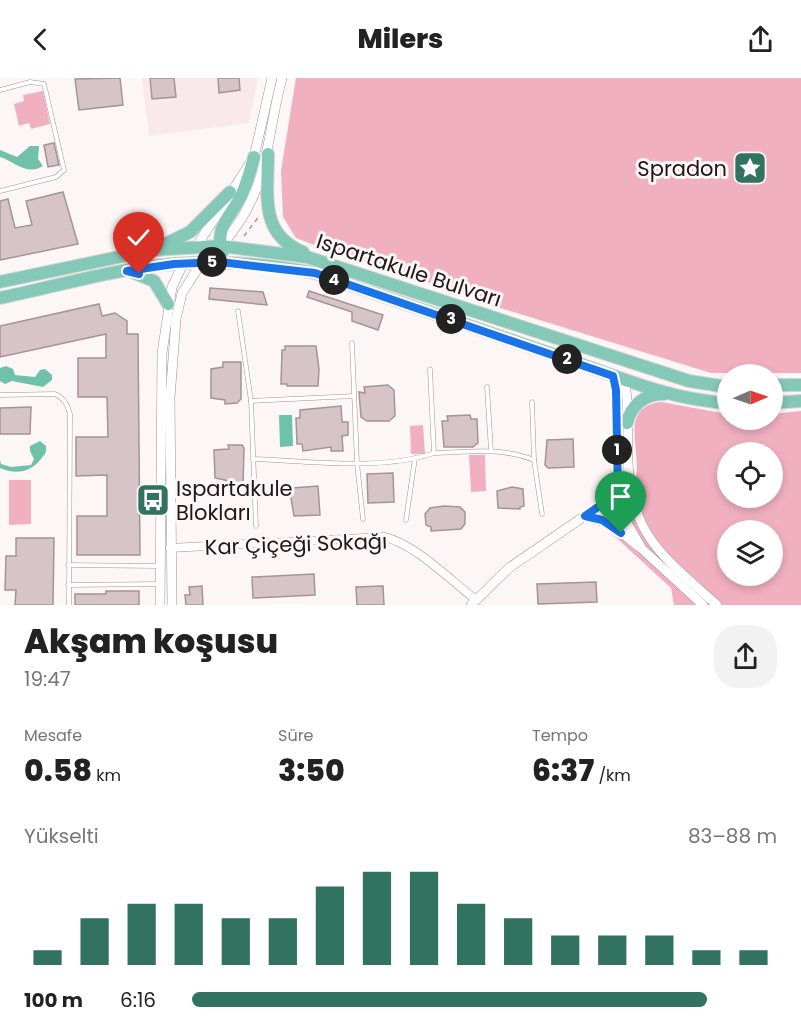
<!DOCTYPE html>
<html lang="tr">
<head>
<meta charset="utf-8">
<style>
	:root { --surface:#fff; --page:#f2f2f2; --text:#222; --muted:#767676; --accent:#327261 }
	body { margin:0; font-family:Poppins,sans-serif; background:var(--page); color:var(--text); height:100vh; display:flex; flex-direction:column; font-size:22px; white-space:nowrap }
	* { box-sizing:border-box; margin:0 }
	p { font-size:20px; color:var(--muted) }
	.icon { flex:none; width:33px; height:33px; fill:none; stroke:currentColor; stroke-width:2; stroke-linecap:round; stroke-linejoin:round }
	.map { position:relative; height:527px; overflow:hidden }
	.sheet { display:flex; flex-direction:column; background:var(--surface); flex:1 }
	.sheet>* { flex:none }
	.needle { width:39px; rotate:88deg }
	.fabs { position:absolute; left:717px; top:286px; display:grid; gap:12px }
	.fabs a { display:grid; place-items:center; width:66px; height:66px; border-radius:50%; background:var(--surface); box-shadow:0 3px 9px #0003; font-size:30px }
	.pin { position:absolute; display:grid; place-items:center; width:51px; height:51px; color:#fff; margin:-62px -26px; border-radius:50% 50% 50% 0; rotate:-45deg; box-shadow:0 0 6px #0007 }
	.pin .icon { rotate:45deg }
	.km { position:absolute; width:30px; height:30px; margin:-15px; border-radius:50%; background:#222; color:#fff; font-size:16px; line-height:30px; text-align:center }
	.round { display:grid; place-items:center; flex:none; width:63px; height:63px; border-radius:24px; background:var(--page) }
	.headline { display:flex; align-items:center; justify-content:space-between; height:102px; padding:0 24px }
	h1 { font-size:33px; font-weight:800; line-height:45px }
	.metrics { display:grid; grid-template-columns:repeat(3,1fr); gap:9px; height:102px; padding:6px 24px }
	.metrics div { display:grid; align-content:center }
	.metrics b { font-size:30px; font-weight:800 }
	.metrics small { font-size:16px; font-weight:400 }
	.metrics p { font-size:16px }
	.chart { height:168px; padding:12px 24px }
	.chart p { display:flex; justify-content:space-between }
	.chart svg { width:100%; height:108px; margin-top:6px; stroke:var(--accent); stroke-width:6 }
	ul { padding:0 24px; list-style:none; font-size:20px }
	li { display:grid; grid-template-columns:96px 72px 1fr; align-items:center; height:45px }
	li i { height:15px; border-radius:8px; background:var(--accent) }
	header { display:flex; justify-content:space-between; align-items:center; height:78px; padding:0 24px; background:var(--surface); font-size:27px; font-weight:800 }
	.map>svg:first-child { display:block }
	.built { fill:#f9e8ec }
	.green { fill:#f1b0c0; fill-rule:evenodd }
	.water { fill:#6fc1aa }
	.building { fill:#d6c4c8; stroke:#a49397; stroke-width:1.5 }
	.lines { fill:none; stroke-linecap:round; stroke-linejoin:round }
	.service-casing { stroke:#a29195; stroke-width:5 }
	.minor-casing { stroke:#a29195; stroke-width:9 }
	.tertiary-casing { stroke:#a29195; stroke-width:10 }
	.primary-casing { stroke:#d6d5d5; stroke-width:14 }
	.path { stroke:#9f9899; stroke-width:1.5; stroke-dasharray:4.5 4.5; stroke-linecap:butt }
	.service { stroke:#fff; stroke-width:4 }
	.minor { stroke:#fff; stroke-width:8 }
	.tertiary { stroke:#fff; stroke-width:9 }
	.primary { stroke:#84c8b8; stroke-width:12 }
	.route-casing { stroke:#fff; stroke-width:12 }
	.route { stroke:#1a73e8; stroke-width:8 }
	.labels { text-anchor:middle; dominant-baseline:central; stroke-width:6; stroke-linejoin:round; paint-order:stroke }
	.poi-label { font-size:21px; fill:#1d1718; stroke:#fdf6f7; text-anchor:end }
	.street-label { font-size:21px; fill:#1d1718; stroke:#fdf6f7 }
</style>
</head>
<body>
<header><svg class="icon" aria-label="back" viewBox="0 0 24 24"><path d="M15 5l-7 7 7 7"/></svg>Milers<svg class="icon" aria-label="share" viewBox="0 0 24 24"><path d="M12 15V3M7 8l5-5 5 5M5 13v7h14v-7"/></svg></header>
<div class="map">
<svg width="801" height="527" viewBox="0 0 801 527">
	<rect width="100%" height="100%" fill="#fdf6f7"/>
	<path class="built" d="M142 0H258L249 45 149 58Z"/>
	<g class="green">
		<path d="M296 0H801V295H711L494 228 484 222 338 176 296 160 283 139 281 93Z"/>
		<path d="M43 13 50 46 31 51 29 45 19 48 14 26 24 23 23 17Z"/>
		<path d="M661 324 727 336 728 342H772L773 336 801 333V527H674L671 510 612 456 603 448 592 446C610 435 628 425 635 403 644 377 616 329 661 324ZM728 375H772V420H728ZM728 453H772V498H728Z"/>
		<path d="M423 347 425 376H411L410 348Z"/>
		<path d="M469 377H485L486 413 471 414Z"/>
		<path d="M9 402H31V446L9 447Z"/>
	</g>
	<g class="water">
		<path d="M30 68H39L38 81 43 88C27 98 15 84 0 79V72L17 79Z"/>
		<path d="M6 288 13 291 15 297 35 299 40 292 45 291 52 297V302L43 309 12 303 5 306 0 303V290Z"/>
		<path d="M279 337H292L293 368 280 369Z"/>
		<path d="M40 363 46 368C47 376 45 375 41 381 31 394 16 397 0 390V382L1 386 11 389 31 387 34 381 30 373V368Z"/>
	</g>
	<g class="building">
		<path d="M120 0 123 27 79 32 75 1Z"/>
		<path d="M150 0H174L176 19 152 21Z"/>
		<path d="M218 0H239L240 12 219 15Z"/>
		<path d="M54 65 59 87 48 89 44 67Z"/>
		<path d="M63 114 78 166 0 182V123L8 121 15 150 32 147 26 123Z"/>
		<path d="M210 210 263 214 267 227 209 221Z"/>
		<path d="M309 213 383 237 378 252 352 243V234L307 219Z"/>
		<path d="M99 226 102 238 115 235 127 243V256H138L140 477H77V438H107V397L76 398V359H108L107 319H78V280H106V256L0 279V248Z"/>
		<path d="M285 268H316L319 291 318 308H287V306H281L282 272H285Z"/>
		<path d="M223 284H241V321L237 325 225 326V322L211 320V291L223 289Z"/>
		<path d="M388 307 394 312 395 338 389 343H367L361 339 359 314 365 315 364 309Z"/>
		<path d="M341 328 342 344H348V357L342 358 343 373H331V369L303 373 302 366H297L296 340H300V332Z"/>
		<path d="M31 329 30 356H0V330Z"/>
		<path d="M470 337 471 341H477L478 365 473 369H444L442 343H448L447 338Z"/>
		<path d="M573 361 574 389 548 390 545 387 547 362Z"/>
		<path d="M228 367H242L244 370 243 407 230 408 229 403 215 400 214 372 229 371Z"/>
		<path d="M393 395 394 424 368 425 367 396Z"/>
		<path d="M318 408 320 437 294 438 290 414 292 410Z"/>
		<path d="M512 409 523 411 524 428 520 429V431L498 430 497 413Z"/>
		<path d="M444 428 460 429 465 434V446L461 451 431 453V449L426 447 425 436 430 430Z"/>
		<path d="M16 460H54L53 527H15L16 512H5L6 478H16Z"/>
		<path d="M314 496 315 517 253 520 252 499Z"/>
		<path d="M596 504 597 524 538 526 537 506Z"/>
		<path d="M202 508 203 527H186L185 517H190L189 509Z"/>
		<path d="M383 508 384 527H357L356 509Z"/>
		<path d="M106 513H139V527H75V516H106Z"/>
	</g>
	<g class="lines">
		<g class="service-casing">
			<g id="service">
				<path d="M0 12 30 4 44 6 64 92 56 99 0 113"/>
				<path d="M238 233 251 323 256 448"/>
				<path d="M352 265 357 385 363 441"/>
				<path d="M487 309 491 373"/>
				<path d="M0 317 55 316C65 321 67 326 70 336L69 527"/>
				<path d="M251 323 354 318"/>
				<path d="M532 324 534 382 542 436"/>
				<path d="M434 375C469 374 502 369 534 382"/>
				<path d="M253 381C309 383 382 393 434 375L430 291"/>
				<path d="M406 442 415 380"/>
				<path d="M68 487 158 488"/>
				<path d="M68 507 159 506"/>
			</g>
		</g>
		<g class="minor-casing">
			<path id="minor" d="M170 470 384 459C414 465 450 502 475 521"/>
		</g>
		<g class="tertiary-casing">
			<g id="tertiary">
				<path d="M221 168C271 111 264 68 282 0"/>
				<path d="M196 169 254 79 272 0"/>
				<path d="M613 298 616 312 618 415 627 445 642 471 703 527"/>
				<path d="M624 302C630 328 627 357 628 385 631 459 666 481 717 527"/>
				<path d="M585 438 611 446 639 469"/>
				<path d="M160 527 162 275 172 209 183 186"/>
				<path d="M172 527 170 320 176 241 182 215 202 184"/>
				<path d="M471 527 509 490 618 415"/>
			</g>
		</g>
		<g class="primary-casing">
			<g id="primary">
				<path d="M268 76C268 117 259 156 303 174"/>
				<path d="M161 168 190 154 230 114"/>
				<path d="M223 173C213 149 233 137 242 116 247 104 251 91 254 79"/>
				<path d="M134 195 154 203 168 226"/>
				<path d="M0 204 152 172 221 168 307 179 689 303 728 309"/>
				<path d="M0 220C57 208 114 191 172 186 219 182 268 186 315 195 394 222 473 249 552 276 609 295 667 322 728 325"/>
				<path d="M772 307H801"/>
				<path d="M772 325 801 323"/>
				<path d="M627 345C630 328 646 315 664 316"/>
			</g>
		</g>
		<path class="path" d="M244 158 260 137"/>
		<use href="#service" class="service"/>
		<use href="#minor" class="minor"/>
		<use href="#tertiary" class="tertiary"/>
		<use href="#primary" class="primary"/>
	</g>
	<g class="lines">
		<g class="route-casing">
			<path id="route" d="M139 196 127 193 174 186 220 184 315 195 613 298 616 312 618 415 585 438 602 442 621 455"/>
		</g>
		<use href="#route" class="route"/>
	</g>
	<defs>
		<g id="sight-square" transform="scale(1.725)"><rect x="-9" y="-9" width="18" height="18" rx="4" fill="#327261" stroke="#fdf6f7"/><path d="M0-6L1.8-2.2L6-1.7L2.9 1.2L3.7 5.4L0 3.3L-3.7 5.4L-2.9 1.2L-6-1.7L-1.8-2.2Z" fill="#fff"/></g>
		<g id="bus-square" transform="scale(1.725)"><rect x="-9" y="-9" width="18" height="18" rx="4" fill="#327261" stroke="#fdf6f7"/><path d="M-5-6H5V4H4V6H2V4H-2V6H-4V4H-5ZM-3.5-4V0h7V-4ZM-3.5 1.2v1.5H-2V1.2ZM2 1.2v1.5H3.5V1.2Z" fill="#fff"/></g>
	</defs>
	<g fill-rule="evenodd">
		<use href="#sight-square" x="750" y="90"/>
		<use href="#bus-square" x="153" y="422"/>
	</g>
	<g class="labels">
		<g class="poi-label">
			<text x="727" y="90">Spradon</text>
			<text x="176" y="410" text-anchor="start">Ispartakule<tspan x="176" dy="24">Blokları</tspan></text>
		</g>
		<g class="street-label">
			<text transform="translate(409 192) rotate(18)">Ispartakule Bulvarı</text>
			<text transform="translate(296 466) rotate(-2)">Kar Çiçeği Sokağı</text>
		</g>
	</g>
</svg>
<div class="fabs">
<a><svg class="needle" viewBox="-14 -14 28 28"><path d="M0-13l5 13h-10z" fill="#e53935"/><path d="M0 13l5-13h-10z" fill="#767676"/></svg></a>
<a><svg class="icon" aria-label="locate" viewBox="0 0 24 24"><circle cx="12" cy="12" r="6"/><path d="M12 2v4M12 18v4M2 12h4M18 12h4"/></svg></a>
<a><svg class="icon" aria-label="layers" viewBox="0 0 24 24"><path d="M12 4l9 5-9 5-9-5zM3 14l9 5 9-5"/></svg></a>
</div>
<div class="pin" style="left:621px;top:455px;background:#1e9e55"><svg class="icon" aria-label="arrive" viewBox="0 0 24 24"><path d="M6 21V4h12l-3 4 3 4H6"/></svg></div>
<div class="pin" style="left:139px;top:196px;background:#d93025"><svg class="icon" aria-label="check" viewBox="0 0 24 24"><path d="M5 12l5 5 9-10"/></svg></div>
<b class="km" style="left:617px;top:372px">1</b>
<b class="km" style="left:567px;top:281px">2</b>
<b class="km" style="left:451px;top:241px">3</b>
<b class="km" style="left:334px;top:202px">4</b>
<b class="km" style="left:212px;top:184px">5</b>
</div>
<section class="sheet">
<div class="headline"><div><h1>Akşam koşusu</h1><p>19:47</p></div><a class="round"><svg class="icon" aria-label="share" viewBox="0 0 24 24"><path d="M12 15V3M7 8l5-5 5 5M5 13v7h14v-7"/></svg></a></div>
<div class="metrics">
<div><p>Mesafe</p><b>0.58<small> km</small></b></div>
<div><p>Süre</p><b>3:50</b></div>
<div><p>Tempo</p><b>6:37<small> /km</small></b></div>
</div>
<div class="chart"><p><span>Yükselti</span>83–88 m</p>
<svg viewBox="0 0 160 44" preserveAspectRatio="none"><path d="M5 44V38M15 44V25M25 44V19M35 44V19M45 44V25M55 44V25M65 44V12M75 44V6M85 44V6M95 44V19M105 44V25M115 44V32M125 44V32M135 44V32M145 44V38M155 44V38"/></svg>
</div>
<ul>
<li><b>100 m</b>6:16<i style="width:88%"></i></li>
</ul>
</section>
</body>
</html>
